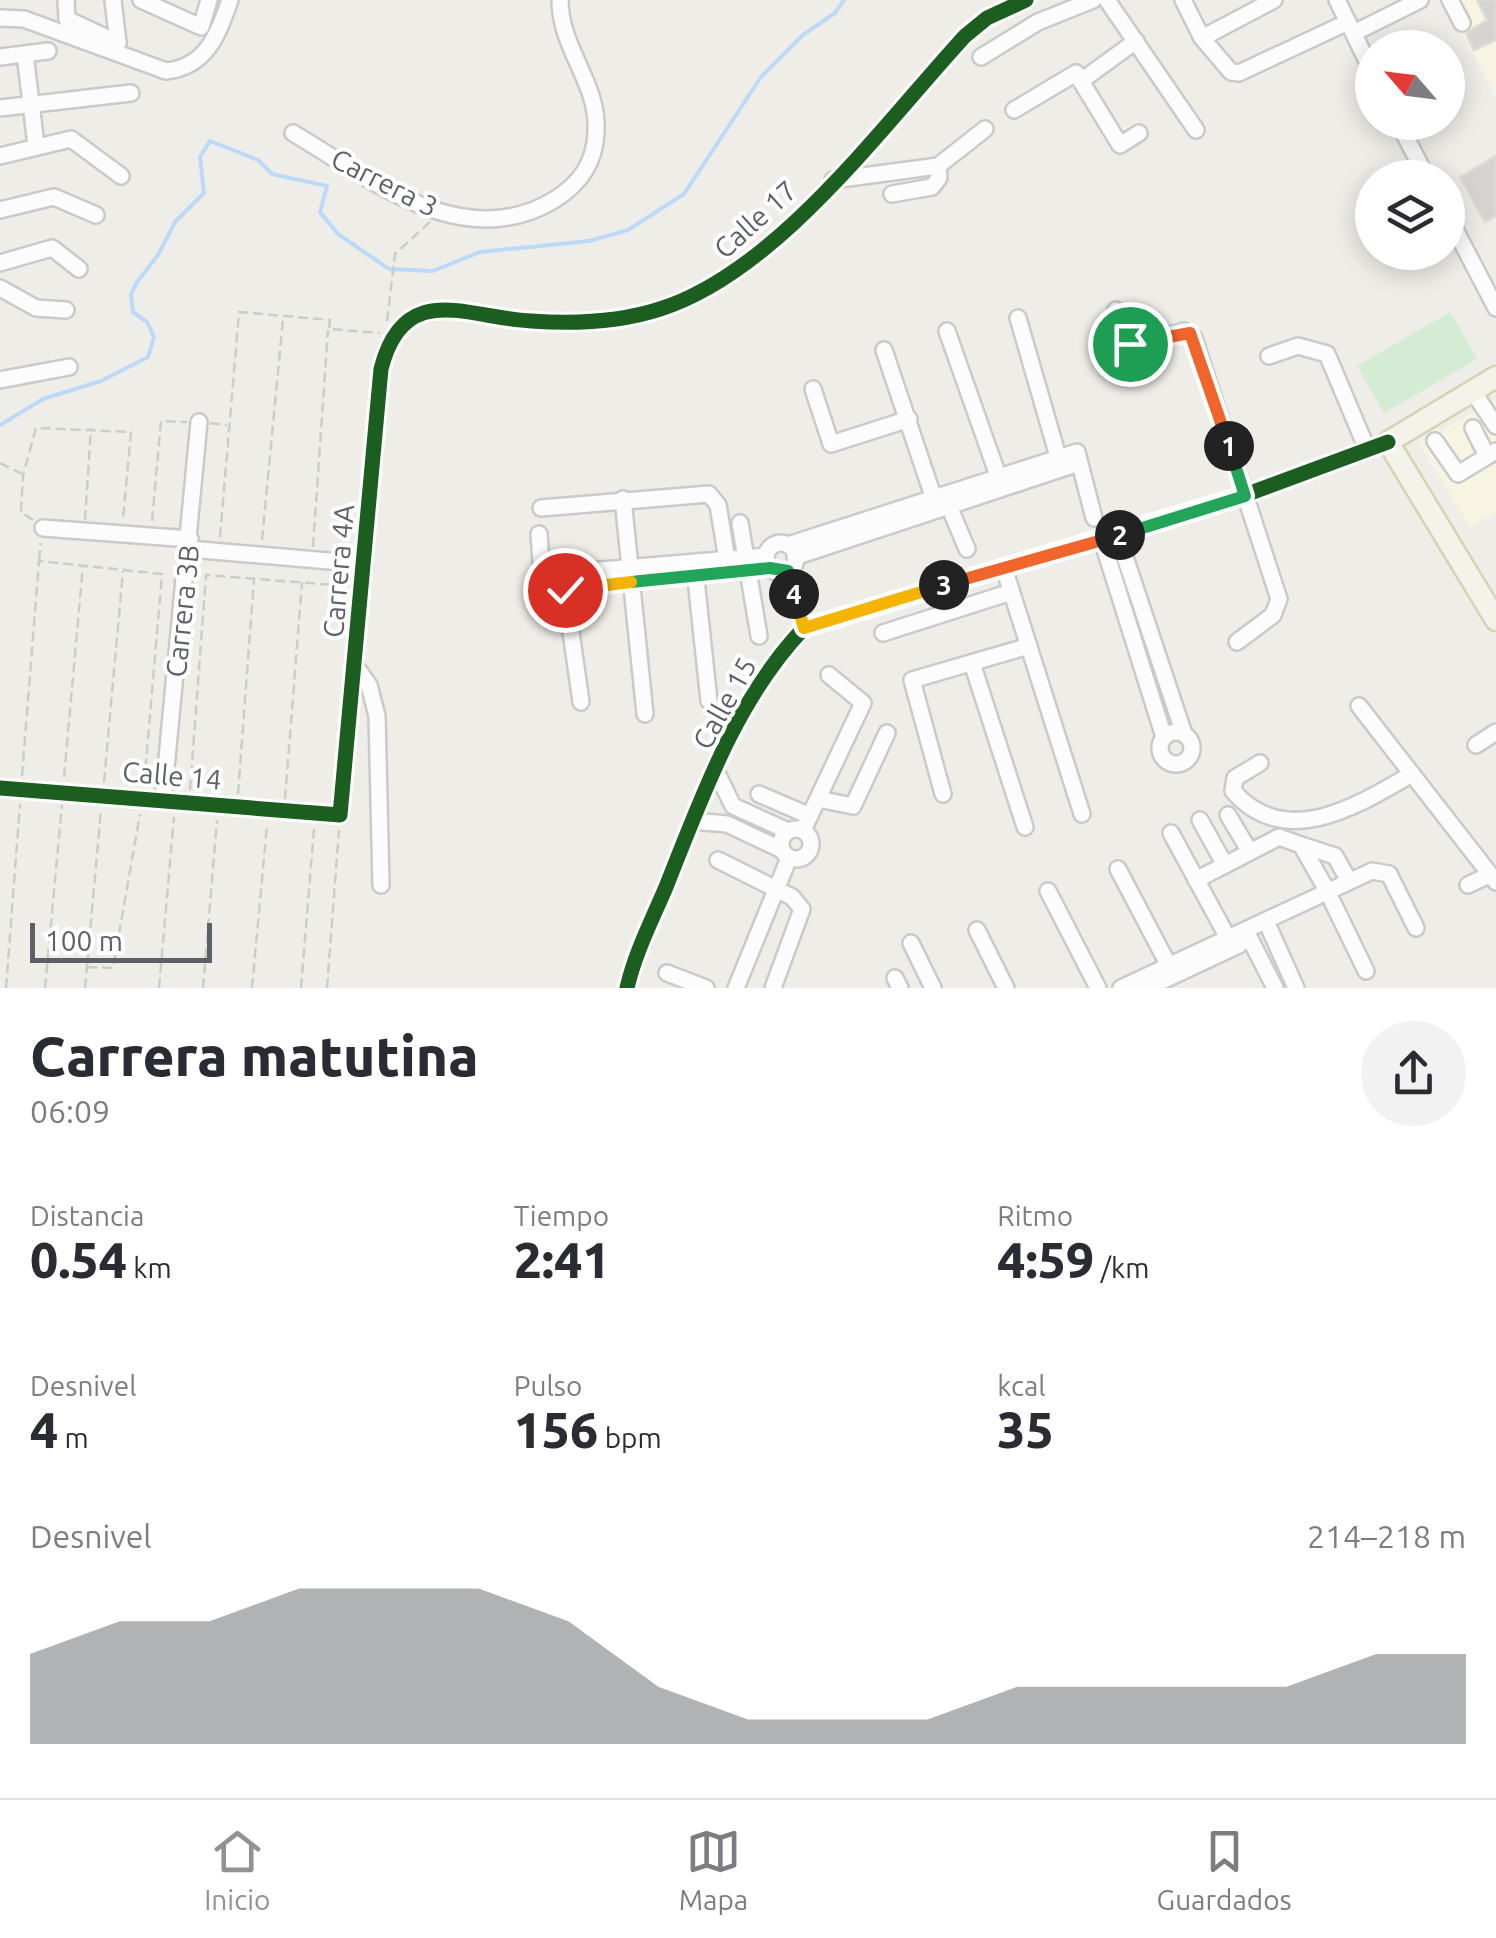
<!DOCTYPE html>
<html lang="es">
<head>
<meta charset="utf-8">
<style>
	:root { --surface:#fff; --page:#f2f2f3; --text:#2b2b33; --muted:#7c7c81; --line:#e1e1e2; --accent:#909294 }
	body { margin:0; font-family:Ubuntu,sans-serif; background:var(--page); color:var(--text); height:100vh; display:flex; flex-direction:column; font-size:38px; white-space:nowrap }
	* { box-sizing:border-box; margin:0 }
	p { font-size:32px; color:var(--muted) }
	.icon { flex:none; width:55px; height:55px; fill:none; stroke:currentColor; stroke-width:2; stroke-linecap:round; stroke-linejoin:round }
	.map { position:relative; height:988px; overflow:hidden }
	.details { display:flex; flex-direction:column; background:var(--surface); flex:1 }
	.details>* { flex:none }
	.needle { width:65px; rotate:298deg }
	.tools { position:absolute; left:1355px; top:30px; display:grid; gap:20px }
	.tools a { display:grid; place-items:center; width:110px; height:110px; border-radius:50%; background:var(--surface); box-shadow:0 5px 25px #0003; font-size:50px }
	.scale { position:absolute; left:30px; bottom:25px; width:182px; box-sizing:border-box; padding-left:10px; border:5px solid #5d6167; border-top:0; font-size:28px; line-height:35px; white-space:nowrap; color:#5d6167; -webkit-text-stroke:8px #fff; paint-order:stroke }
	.pin { position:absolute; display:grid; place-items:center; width:85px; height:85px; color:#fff; margin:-42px; border:5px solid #fff; border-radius:50%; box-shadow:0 2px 10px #0007 }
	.km { position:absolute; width:50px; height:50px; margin:-25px; border-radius:50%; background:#222; color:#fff; font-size:28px; line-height:50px; text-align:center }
	.round { display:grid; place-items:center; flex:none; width:105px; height:105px; border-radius:52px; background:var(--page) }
	.summary { display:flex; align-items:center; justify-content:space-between; height:170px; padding:0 30px }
	h1 { font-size:55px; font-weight:800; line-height:75px }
	.figures { display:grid; grid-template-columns:repeat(3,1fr); gap:15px; height:170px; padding:10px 30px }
	.figures div { display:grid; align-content:center }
	.figures b { font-size:50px; font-weight:800 }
	.figures small { font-size:28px; font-weight:400 }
	.figures p { font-size:28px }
	.chart { height:280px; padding:20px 30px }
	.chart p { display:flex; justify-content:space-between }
	.chart svg { width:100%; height:180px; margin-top:10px; fill:var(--accent); opacity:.7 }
	.tabs { display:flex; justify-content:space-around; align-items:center; height:140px; border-top:2px solid var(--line); background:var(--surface); font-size:28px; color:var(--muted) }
	.tabs a { display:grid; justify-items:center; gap:5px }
	.tabs .current { color:var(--accent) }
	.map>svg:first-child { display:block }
	.commercial { fill:#f7f4e1 }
	.green { fill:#d5ecd4 }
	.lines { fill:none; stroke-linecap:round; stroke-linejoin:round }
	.stream { stroke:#bcd9f8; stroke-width:4 }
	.building { fill:#d5d4d1; stroke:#dedcd7; stroke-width:2.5 }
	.minor-casing { stroke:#cacac9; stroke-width:20 }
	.major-casing { stroke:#d8d2b4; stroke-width:25 }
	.path { stroke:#c9cecb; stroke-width:2.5; stroke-dasharray:10 5; stroke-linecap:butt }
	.minor { stroke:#fcfcfc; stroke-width:15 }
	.major { stroke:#f3f3e9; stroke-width:20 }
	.cycleway-casing { stroke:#fff; stroke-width:21 }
	.cycleway { stroke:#1b5e20; stroke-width:15 }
	.split-1-casing { stroke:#fff; stroke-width:20 }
	.split-2-casing { stroke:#fff; stroke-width:20 }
	.split-3-casing { stroke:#fff; stroke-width:20 }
	.split-4-casing { stroke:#fff; stroke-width:20 }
	.split-5-casing { stroke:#fff; stroke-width:20 }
	.split-6-casing { stroke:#fff; stroke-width:20 }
	.split-1 { stroke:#f0652b; stroke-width:12 }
	.split-2 { stroke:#22a559; stroke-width:12 }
	.split-3 { stroke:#f0652b; stroke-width:12 }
	.split-4 { stroke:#f5b400; stroke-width:12 }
	.split-5 { stroke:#22a559; stroke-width:12 }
	.split-6 { stroke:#f5b400; stroke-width:12 }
	.labels { text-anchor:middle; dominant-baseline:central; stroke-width:8; stroke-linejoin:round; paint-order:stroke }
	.street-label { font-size:28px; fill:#5d6167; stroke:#fff }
</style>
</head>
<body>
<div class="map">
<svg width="1496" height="988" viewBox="0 0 1496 988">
	<rect width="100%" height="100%" fill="#eeede8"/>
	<g class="commercial">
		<path d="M1446 0H1496V97L1472 52Z"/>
		<path d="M1496 400V512L1470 527 1419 443Z"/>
	</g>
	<path class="green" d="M1450 312 1477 359 1384 413 1357 366Z"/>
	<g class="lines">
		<path class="stream" d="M0 425 43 399 101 381 148 357 154 337 147 322 133 312 131 294 137 282 158 255 175 222 204 193 200 157 210 141 258 160 272 174 327 186 320 212 338 234 389 269 433 271 480 252 589 241 628 230 684 194 761 77 803 35 835 13 844 0"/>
	</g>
	<g class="building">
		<path d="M1477 0H1496V40L1474 50 1466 33 1487 20Z"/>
		<path d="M1496 156V216L1485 222 1460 177Z"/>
	</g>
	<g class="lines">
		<g class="minor-casing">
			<g id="minor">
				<path d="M66 0 67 19 118 43"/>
				<path d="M113 0 118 43"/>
				<path d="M141 0 201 27 209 0"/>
				<path d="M1107 0 1196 130"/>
				<path d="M1183 0 1202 38 1231 72 1239 73 1348 22"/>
				<path d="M1337 0 1372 71"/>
				<path d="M1450 0 1462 23"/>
				<path d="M0 18 24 19 166 71C206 67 218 35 230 0"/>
				<path d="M1354 33 1420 0"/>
				<path d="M1202 38 1274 0"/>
				<path d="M25 54 36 145"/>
				<path d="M0 57 48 51"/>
				<path d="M981 57 1038 22 1093 0"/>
				<path d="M1081 81 1136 41"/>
				<path d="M0 108 131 93"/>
				<path d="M1014 110 1076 73 1120 145 1139 133"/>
				<path d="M1398 122 1427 178"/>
				<path d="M293 133C369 178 463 255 554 200 580 184 595 163 596 132 599 83 560 49 560 0"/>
				<path d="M0 156 71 139 121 176"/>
				<path d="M833 180 938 166 985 129"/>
				<path d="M892 194 932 187 939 178 938 166"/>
				<path d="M0 210 54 197 96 215"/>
				<path d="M1448 216 1496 308"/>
				<path d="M0 263 52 248 79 269"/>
				<path d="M0 288 36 308 66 310"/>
				<path d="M1116 310 1126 339 1135 346 1184 331 1194 338 1279 599 1273 615 1237 642"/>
				<path d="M1018 318 1061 467"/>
				<path d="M947 331 1002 487"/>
				<path d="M884 350 937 508"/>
				<path d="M1269 356 1298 346 1327 354 1367 449"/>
				<path d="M0 380 69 367"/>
				<path d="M813 389 831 444 909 419"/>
				<path d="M1474 393 1496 426"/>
				<path d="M1473 428 1487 456"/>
				<path d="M1435 441 1458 474 1496 451"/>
				<path d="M623 499 645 714"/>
				<path d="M949 506 967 549"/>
				<path d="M541 508 709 494 718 505 727 560"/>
				<path d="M740 523 759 636"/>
				<path d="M43 528 190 539"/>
				<path d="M539 534 543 590 770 568"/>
				<path d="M1118 536 1184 734"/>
				<path d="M1102 540 1164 737"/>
				<circle cx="781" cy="558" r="15"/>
				<path d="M788 545 1077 452 1094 518"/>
				<path d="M189 549 364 564"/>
				<path d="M795 557 1076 464"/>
				<path d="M1004 568 1082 814"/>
				<path d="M695 570 709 701"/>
				<path d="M788 571 804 628"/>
				<path d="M541 575 766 556"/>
				<path d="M565 590 581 702"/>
				<path d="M883 633 1011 592"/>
				<path d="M972 663 1025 827"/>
				<path d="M354 664 369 685 377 716 381 885"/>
				<path d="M1359 706 1496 882"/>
				<circle cx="1176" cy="748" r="16"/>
				<path d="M1476 745 1496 732"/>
				<path d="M1260 763 1235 778 1233 791C1285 851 1357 806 1412 774"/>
				<path d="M716 771 733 806 788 831"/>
				<path d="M0 788 340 815 381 369C404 279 468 318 531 321 573 324 620 322 660 309 777 272 883 125 965 36L987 18 1026 0"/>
				<path d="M759 794 810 816"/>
				<path d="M943 794 912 680 1029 646"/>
				<path d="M818 799 853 806 887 733"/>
				<path d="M163 800 199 422"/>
				<path d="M1228 815 1250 852"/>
				<path d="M1200 820 1225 865"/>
				<path d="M693 821 727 824 782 850"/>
				<circle cx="796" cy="844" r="15"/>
				<path d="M803 830 863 703 829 675"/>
				<path d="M1171 833 1228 938"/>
				<path d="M1301 845 1335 856 1349 881"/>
				<path d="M718 860 792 897 802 909 773 988"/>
				<path d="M1118 869 1169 966"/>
				<path d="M1389 874 1416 928"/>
				<path d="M1196 880 1279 837 1301 845 1328 892"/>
				<path d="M1468 885 1489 875"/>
				<path d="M1048 891 1098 988"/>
				<path d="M1332 901 1366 971"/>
				<path d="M977 930 1006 988"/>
				<path d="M1270 930 1296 988"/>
				<path d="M1250 939 1275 988"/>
				<path d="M911 943 933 988"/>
				<path d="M667 973 706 988"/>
				<path d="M895 978 900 988"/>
				<path d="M627 988C635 953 652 920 666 887 702 797 736 699 804 628L1245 495 1388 442"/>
				<path d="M736 988 789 858"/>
				<path d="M1121 988 1372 871 1389 874"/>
				<path d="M1147 988 1239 945"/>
			</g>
		</g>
		<g class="major-casing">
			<path id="major" d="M1496 377 1388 442 1496 620"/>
		</g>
		<g class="path">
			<path d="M387 321 395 254 431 221"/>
			<path d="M210 423 227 425"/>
			<path d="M0 463 22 474"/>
			<path d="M33 520 21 512 23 475 36 428 131 432 123 519"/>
			<path d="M85 520 91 428"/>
			<path d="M152 521 161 421 187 422"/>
			<path d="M220 537 239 312 330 320 329 329 380 333"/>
			<path d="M262 540 283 319"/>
			<path d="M313 547 328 330"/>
			<path d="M39 560 41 543"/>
			<path d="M22 776 39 561 162 574 144 786"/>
			<path d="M64 777 83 566"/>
			<path d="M104 782 123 571"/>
			<path d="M190 790 206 575 347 586"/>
			<path d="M238 794 254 579"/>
			<path d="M285 799 302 582"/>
			<path d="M87 967 113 968 140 814"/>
			<path d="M6 988 20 804"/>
			<path d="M45 988 62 805"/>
			<path d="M85 988 101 810"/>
			<path d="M159 988 174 817"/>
			<path d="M203 988 217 820"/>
			<path d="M252 988 267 825"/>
			<path d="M301 988 314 829"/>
			<path d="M327 988 339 830"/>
		</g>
		<use href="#minor" class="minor"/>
		<use href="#major" class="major"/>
		<g class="cycleway-casing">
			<g id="cycleway">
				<path d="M0 788 340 815 381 369C404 279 468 318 531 321 573 324 620 322 660 309 777 272 883 125 965 36L987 18 1026 0"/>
				<path d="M627 988C635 953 652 920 666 887 702 797 736 699 804 628L1245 495 1388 442"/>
			</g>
		</g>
		<use href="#cycleway" class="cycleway"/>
	</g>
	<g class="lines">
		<g class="split-1-casing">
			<path id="split-1" d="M1130 344 1190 333 1229 446"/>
		</g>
		<g class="split-2-casing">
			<path id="split-2" d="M1120 535 1245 496 1229 446"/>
		</g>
		<g class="split-3-casing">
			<path id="split-3" d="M944 585 1120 535"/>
		</g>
		<g class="split-4-casing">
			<path id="split-4" d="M794 594 804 628 944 585"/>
		</g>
		<g class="split-5-casing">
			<path id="split-5" d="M631 582 770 568 788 571 794 594"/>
		</g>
		<g class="split-6-casing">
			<path id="split-6" d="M565 590 631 582"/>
		</g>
		<use href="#split-1" class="split-1"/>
		<use href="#split-2" class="split-2"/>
		<use href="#split-3" class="split-3"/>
		<use href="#split-4" class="split-4"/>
		<use href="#split-5" class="split-5"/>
		<use href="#split-6" class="split-6"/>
	</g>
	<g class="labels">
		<g class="street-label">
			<text transform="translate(385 182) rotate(27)">Carrera 3</text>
			<text transform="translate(755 219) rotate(-42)">Calle 17</text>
			<text transform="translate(338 571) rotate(-85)">Carrera 4A</text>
			<text transform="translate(182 611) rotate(-84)">Carrera 3B</text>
			<text transform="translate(724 703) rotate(-61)">Calle 15</text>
			<text transform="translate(172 775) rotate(5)">Calle 14</text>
		</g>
	</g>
</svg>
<div class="tools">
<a><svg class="needle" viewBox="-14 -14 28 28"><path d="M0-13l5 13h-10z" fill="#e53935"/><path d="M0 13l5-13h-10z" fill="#7c7c81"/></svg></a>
<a><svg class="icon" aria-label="layers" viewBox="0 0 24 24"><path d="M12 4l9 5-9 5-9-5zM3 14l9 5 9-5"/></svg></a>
</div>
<div class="scale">100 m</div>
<div class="pin" style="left:1130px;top:344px;background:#1e9e55"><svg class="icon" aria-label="arrive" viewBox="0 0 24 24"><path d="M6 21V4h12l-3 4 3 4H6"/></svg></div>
<div class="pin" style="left:565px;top:590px;background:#d93025"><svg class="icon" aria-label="check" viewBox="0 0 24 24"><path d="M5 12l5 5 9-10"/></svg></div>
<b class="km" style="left:1229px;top:446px">1</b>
<b class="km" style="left:1120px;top:535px">2</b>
<b class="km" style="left:944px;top:585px">3</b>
<b class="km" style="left:794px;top:594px">4</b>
</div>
<section class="details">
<div class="summary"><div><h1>Carrera matutina</h1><p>06:09</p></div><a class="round"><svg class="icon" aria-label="share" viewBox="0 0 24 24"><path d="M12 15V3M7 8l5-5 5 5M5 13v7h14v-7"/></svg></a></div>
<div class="figures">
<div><p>Distancia</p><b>0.54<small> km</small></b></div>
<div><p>Tiempo</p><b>2:41</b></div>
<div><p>Ritmo</p><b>4:59<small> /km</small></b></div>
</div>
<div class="figures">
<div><p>Desnivel</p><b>4<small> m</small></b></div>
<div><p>Pulso</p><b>156<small> bpm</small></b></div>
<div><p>kcal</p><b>35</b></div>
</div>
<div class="chart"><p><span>Desnivel</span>214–218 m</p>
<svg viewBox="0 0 160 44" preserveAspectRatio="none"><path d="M0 44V22L10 14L20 14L30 6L40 6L50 6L60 14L70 30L80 38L90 38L100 38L110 30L120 30L130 30L140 30L150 22L160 22V44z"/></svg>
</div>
</section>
<nav class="tabs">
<a class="current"><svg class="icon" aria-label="home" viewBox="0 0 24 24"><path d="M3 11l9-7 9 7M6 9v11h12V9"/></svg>Inicio</a>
<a><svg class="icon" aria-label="map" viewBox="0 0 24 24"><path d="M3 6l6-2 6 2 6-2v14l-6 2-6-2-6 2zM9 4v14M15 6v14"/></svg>Mapa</a>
<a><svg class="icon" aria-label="saved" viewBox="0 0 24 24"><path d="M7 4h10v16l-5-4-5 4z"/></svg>Guardados</a>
</nav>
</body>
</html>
